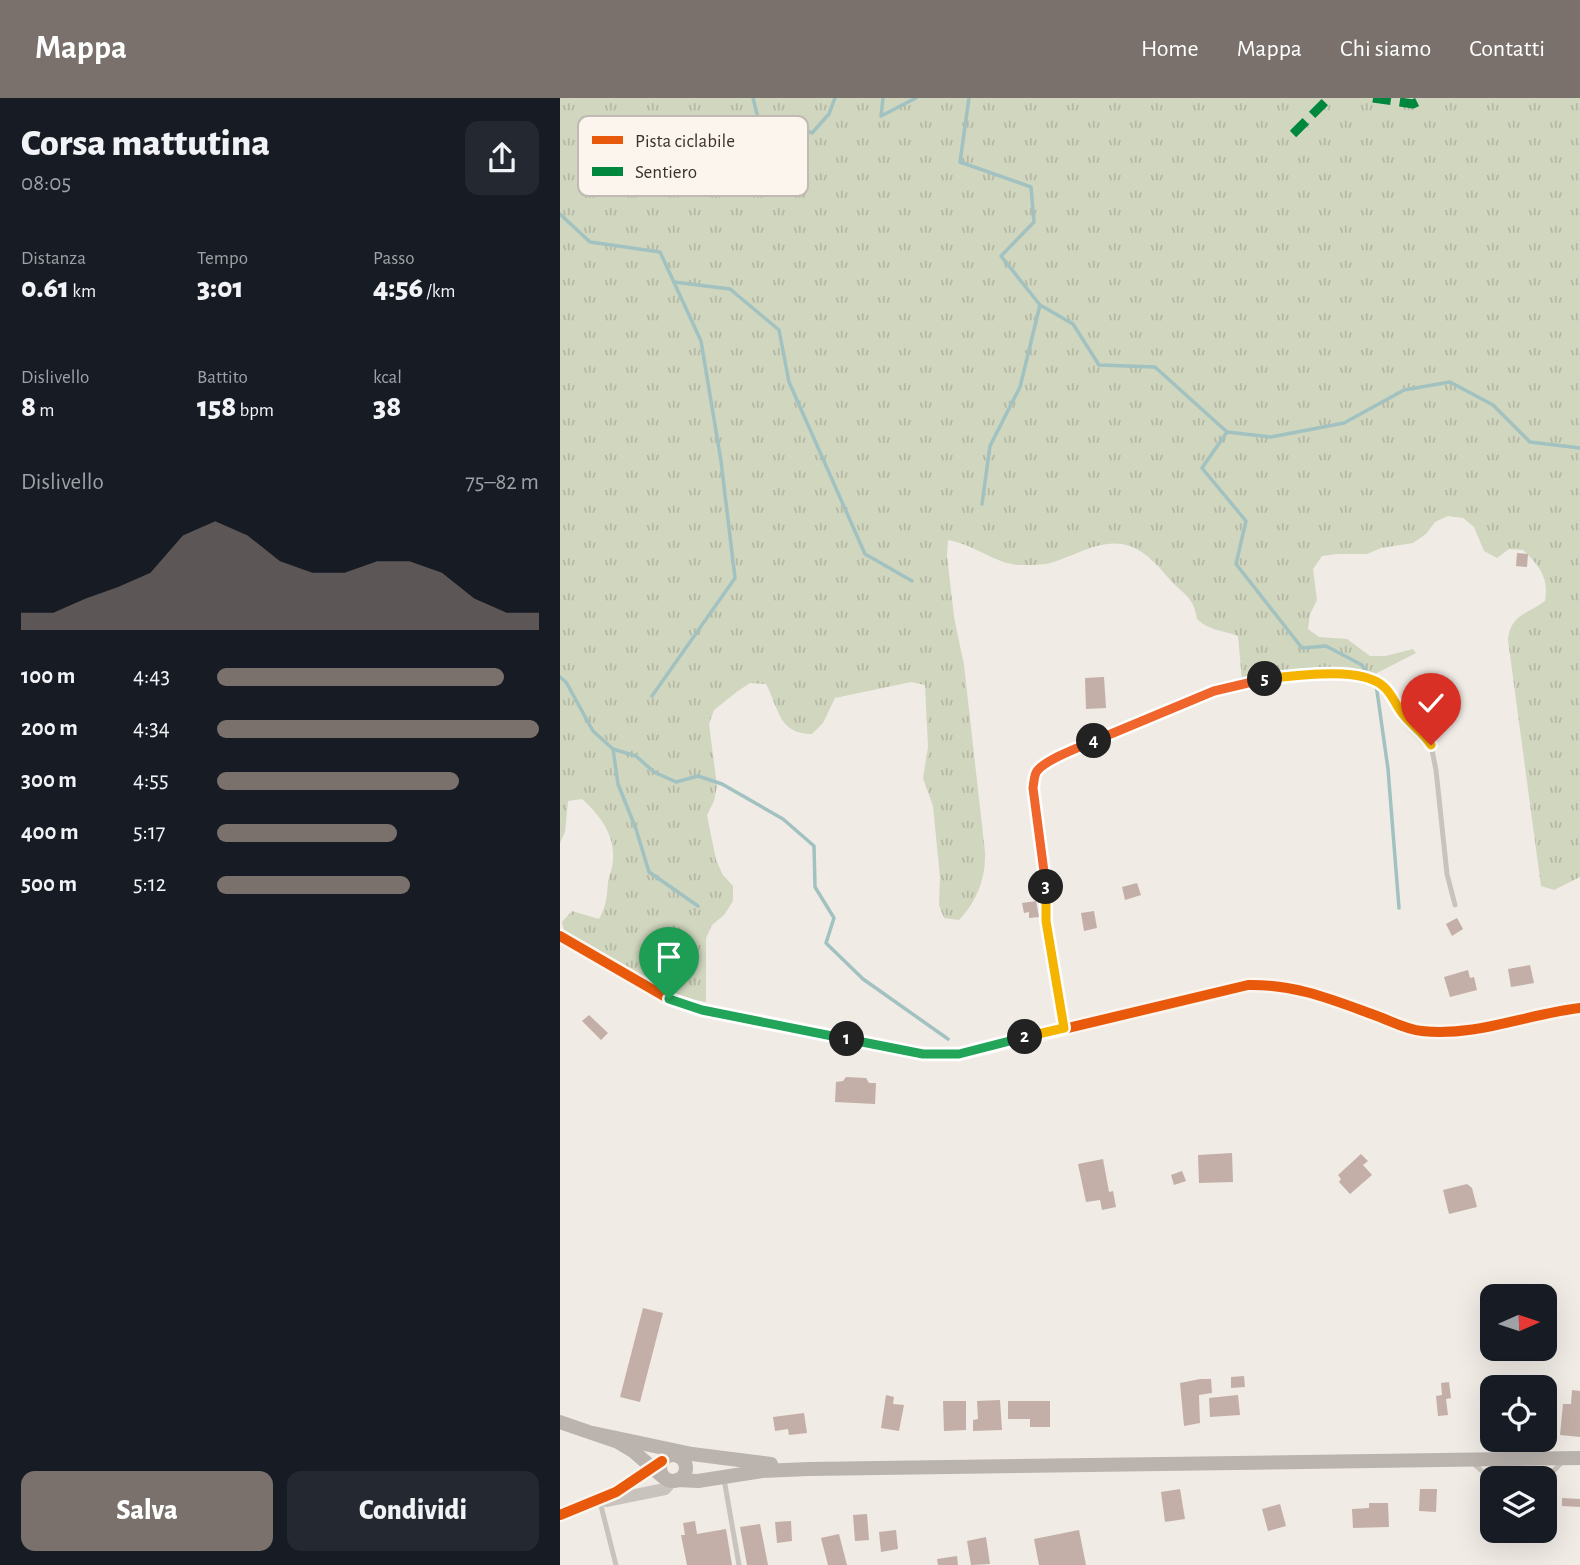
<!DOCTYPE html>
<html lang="it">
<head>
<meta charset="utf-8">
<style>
	:root { --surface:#171b24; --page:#242831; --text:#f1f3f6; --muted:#9ea1a6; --accent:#7a716c }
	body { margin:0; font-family:"Alegreya Sans",sans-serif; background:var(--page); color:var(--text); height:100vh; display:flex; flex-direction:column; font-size:26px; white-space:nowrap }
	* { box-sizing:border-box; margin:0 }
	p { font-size:23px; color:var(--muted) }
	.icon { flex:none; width:38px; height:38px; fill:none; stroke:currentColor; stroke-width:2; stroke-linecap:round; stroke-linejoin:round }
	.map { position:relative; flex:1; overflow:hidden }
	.panel { display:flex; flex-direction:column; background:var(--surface); width:560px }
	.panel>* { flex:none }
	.needle { width:46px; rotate:87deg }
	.buttons { position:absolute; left:920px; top:1186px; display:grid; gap:14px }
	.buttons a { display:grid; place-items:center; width:77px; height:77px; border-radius:14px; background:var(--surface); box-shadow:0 7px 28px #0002; font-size:35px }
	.pin { position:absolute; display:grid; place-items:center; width:60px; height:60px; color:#fff; margin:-72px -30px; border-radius:50% 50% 50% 0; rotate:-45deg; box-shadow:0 0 7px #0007 }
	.pin .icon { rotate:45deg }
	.km { position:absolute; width:35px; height:35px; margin:-18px; border-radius:50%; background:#222; color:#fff; font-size:19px; line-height:35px; text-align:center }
	.round { display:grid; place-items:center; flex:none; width:74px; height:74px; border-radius:14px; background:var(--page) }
	.summary { display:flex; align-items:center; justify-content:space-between; height:119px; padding:0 21px }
	h1 { font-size:38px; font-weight:800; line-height:52px }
	.metrics { display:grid; grid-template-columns:repeat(3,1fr); gap:10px; height:119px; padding:7px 21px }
	.metrics div { display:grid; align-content:center }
	.metrics b { font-size:30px; font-weight:800 }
	.metrics small { font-size:19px; font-weight:400 }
	.metrics p { font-size:19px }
	.chart { height:196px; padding:14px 21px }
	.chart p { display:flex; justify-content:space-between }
	.chart svg { width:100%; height:126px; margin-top:7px; fill:var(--accent); opacity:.7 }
	.primary-button { display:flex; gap:14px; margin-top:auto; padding:14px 21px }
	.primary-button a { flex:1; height:80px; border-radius:14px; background:var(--accent); color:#fff; font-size:28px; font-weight:800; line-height:80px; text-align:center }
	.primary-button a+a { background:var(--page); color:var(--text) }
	ul { padding:0 21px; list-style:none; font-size:23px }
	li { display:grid; grid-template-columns:112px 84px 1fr; align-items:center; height:52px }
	li i { height:18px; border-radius:9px; background:var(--accent) }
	header { display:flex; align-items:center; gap:42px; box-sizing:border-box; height:98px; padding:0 35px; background:var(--accent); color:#fff }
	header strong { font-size:33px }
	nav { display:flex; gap:38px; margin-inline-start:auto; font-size:24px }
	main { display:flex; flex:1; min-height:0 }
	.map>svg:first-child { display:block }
	.grass { fill:url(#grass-tufts) }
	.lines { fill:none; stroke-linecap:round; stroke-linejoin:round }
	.stream { stroke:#a1c2c1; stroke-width:3.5 }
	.building { fill:#c3afa7 }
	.service { stroke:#c9c3be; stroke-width:5 }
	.minor { stroke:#c9c3be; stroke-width:10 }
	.tertiary { stroke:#c9c3be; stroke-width:12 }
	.secondary { stroke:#bab3ae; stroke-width:14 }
	.quiet { stroke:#00873e; stroke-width:9; stroke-dasharray:18 9; stroke-linecap:butt }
	.cycleway-casing { stroke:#fbf5ee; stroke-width:15 }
	.cycleway { stroke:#e8590c; stroke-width:10 }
	.split-1-casing { stroke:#fff; stroke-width:14 }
	.split-2-casing { stroke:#fff; stroke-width:14 }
	.split-3-casing { stroke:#fff; stroke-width:14 }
	.split-4-casing { stroke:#fff; stroke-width:14 }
	.split-5-casing { stroke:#fff; stroke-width:14 }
	.split-6-casing { stroke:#fff; stroke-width:14 }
	.split-1 { stroke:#22a559; stroke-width:9 }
	.split-2 { stroke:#22a559; stroke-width:9 }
	.split-3 { stroke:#f5b400; stroke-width:9 }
	.split-4 { stroke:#f0652b; stroke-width:9 }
	.split-5 { stroke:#f0652b; stroke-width:9 }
	.split-6 { stroke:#f5b400; stroke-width:9 }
	.key { fill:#fbf5ee; stroke:#c1bab4; stroke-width:2 }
	.key-label { font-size:19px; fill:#3b302b }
</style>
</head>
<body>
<header>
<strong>Mappa</strong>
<nav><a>Home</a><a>Mappa</a><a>Chi siamo</a><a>Contatti</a></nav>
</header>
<main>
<section class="panel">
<div class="summary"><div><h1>Corsa mattutina</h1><p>08:05</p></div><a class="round"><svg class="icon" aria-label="share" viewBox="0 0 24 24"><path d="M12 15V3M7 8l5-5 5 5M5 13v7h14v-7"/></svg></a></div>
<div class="metrics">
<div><p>Distanza</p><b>0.61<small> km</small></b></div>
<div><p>Tempo</p><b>3:01</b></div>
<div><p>Passo</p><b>4:56<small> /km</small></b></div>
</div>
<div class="metrics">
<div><p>Dislivello</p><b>8<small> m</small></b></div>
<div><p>Battito</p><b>158<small> bpm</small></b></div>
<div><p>kcal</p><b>38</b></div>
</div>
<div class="chart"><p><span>Dislivello</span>75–82 m</p>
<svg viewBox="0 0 160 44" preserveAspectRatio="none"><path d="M0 44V38L10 38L20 33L30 29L40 24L50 11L60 6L70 11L80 20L90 24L100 24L110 20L120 20L130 24L140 33L150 38L160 38V44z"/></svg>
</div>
<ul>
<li><b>100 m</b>4:43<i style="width:89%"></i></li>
<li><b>200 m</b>4:34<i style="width:100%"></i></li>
<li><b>300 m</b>4:55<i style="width:75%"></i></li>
<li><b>400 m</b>5:17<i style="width:56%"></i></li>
<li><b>500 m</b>5:12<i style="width:60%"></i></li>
</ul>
<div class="primary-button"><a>Salva</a><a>Condividi</a></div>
</section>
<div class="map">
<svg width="1020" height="1467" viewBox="0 0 1020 1467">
	<defs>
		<pattern id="grass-tufts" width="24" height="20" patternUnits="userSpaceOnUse" patternTransform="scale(1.75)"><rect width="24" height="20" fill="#d1d6bf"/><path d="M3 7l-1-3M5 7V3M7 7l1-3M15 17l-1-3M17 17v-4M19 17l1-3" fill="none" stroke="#b4b8a4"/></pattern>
	</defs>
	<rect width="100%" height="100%" fill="#f0ebe5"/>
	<path class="grass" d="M0 0H1020V779L994 792 981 788 948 542C951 516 966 517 985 503 989 480 980 468 963 452L949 451 937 460 924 453 914 429 903 420 888 418 875 424 866 436 853 445 821 450 807 456H777L762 458 753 471 757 502 750 516 748 531 759 539 787 541 810 558H825L853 551 856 555 813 577 797 574 682 582 678 538C662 532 650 533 637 521 634 500 625 497 611 483 600 470 587 454 570 448 541 438 513 460 486 466 478 467 468 467 459 467 436 466 413 446 388 442L387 458 394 519 404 567 425 754C426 780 417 803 399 822L384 820 379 807 380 779 373 708 363 680 368 649 365 587 351 584 275 600 263 625 252 636C218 636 219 610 206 586L190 585 178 593 154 612 149 626 157 688 154 703 147 717 156 762 163 777 173 788V803L164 817 152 827 146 840V904L114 898 83 883 5 836 2 824 12 813 39 821C46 809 47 798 48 784 49 777 53 770 53 762 55 737 40 717 22 701L8 703 5 734 0 745Z"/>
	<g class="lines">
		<g class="stream">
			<path d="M193 0 199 24H220L252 35 269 16 275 0"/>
			<path d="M323 0 321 18 356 0"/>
			<path d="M409 0 400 64 471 89 474 124 441 158 480 207 513 226 539 267 595 269 667 334 711 339 784 325 844 292 890 284 933 307 970 344 1020 350"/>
			<path d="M0 116 30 144 100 154 141 243 161 363 175 480 92 598"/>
			<path d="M114 184 170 191 219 232 229 284 305 456 352 483"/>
			<path d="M667 334 642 370 686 423 676 466 742 550 766 548 802 567 816 586 828 671 839 810"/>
			<path d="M422 406 430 348 460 289 480 207"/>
			<path d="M0 579 6 584 33 633 53 651 76 658 94 674 116 684 138 678 162 686 223 721 254 748 255 789 274 820 266 845 303 881 388 941"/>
			<path d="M53 651 58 686 76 731 89 774 138 808"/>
		</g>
	</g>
	<g class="building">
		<path d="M957 455 968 456 967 469 956 468Z"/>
		<path d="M544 579 546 610 526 611 525 580Z"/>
		<path d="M577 785 581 797 565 802 562 789Z"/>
		<path d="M476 803 479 819 469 820V814L464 815 462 805Z"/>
		<path d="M534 813 537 830 524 833 521 815Z"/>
		<path d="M897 820 903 831 892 838 886 826Z"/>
		<path d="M970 867 974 885 951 889 948 871Z"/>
		<path d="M908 872 910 880 914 879 917 892 890 899 884 879Z"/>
		<path d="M29 917 48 935 41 942 22 923Z"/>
		<path d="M286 979 306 980 309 985H316L315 1006 275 1004 276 984 283 983Z"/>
		<path d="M672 1055 673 1084 639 1085 638 1057Z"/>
		<path d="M801 1056 808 1063 803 1067 812 1077 790 1096 779 1084 781 1081 778 1077Z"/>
		<path d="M543 1061 549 1094 553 1093 556 1109 542 1112 540 1102 526 1104 518 1066Z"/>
		<path d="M622 1073 626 1083 614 1087 611 1077Z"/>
		<path d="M907 1086 912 1090 917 1109 889 1116 883 1092Z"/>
		<path d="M83 1210 103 1215 80 1304 60 1299Z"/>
		<path d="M684 1278 685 1289 671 1290V1279Z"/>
		<path d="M640 1281H651L652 1295 639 1297 640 1325 624 1328 620 1285Z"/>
		<path d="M889 1284 891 1300 886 1301 888 1317 878 1318 876 1298 882 1297 881 1285Z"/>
		<path d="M1012 1292 1020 1293V1339L1000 1337 1003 1306H1011Z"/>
		<path d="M326 1297 334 1299 333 1306 344 1307 339 1333 321 1330Z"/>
		<path d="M678 1297 680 1317 650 1319 649 1300Z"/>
		<path d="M985 1297H992L991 1340H985Z"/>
		<path d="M440 1302 442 1332 413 1333V1322L418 1321 417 1303Z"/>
		<path d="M383 1303H406V1332L384 1333Z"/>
		<path d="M448 1303H490V1329H470V1321H448Z"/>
		<path d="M244 1315 247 1335 229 1337 228 1331 215 1333 213 1319Z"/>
		<path d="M620 1391 625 1421 605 1424 601 1394Z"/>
		<path d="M860 1391H877L876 1414 859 1413Z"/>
		<path d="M1002 1400 1020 1401V1409L1002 1408Z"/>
		<path d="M809 1405H828L829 1429 793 1430 792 1411 809 1410Z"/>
		<path d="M720 1406 726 1428 708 1433 702 1411Z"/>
		<path d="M307 1416 309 1442 295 1443 293 1417Z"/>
		<path d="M135 1423 137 1436 166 1431 172 1467H127L121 1437H125L123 1425Z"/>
		<path d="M231 1423 232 1443 217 1445 215 1424Z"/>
		<path d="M200 1426 208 1467H187L180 1429Z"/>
		<path d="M336 1432 338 1451 321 1454 319 1434Z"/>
		<path d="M519 1432 526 1467H479L474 1441Z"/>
		<path d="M279 1436 287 1467H268L261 1440Z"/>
		<path d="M426 1439 430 1466 411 1467 407 1443Z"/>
		<path d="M397 1458 398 1467H378L377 1461Z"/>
	</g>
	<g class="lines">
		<g class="service">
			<path d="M504 930 486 823 487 794 473 689 478 672 485 666 553 634 655 593 706 581 754 577H789L813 581 830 595 842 615 865 637 871 647 876 672 887 776 895 807"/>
			<path d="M914 1366 933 1383"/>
			<path d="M164 1381 179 1467"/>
			<path d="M985 1382 1002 1364"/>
			<path d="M40 1404 56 1467"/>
		</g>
		<path class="minor" d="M0 838 109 901 142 912 363 956H399L688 887C736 886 773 902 817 918 831 923 847 932 862 933 916 939 967 916 1020 910"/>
		<g class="tertiary">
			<path d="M46 1403 105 1391 112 1383"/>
			<path d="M0 1417 56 1394 102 1363"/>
		</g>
		<g class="secondary">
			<path d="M0 1324 58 1344 73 1353 103 1379"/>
			<path d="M33 1335 132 1356 211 1366"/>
			<circle cx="113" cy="1370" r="13"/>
			<path d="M117 1382 138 1383 202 1373 249 1371 1020 1360"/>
		</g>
		<g class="quiet">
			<path d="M813 0 853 6 865 0"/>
			<path d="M733 36 769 0"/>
		</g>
		<g class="cycleway-casing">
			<g id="cycleway">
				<path d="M0 838 109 901 142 912 363 956H399L688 887C736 886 773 902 817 918 831 923 847 932 862 933 916 939 967 916 1020 910"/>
				<path d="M0 1417 56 1394 102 1363"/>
			</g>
		</g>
		<use href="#cycleway" class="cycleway"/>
	</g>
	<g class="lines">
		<g class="split-1-casing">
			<path id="split-1" d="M109 901 142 912 287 941"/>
		</g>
		<g class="split-2-casing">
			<path id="split-2" d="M287 941 363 956H399L465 939"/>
		</g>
		<g class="split-3-casing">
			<path id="split-3" d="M465 939 504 930 486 823V789"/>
		</g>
		<g class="split-4-casing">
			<path id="split-4" d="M486 789 473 690C474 684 474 677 477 673 486 661 520 649 534 643"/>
		</g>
		<g class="split-5-casing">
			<path id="split-5" d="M534 643 654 593 705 581"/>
		</g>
		<g class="split-6-casing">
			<path id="split-6" d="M705 581C735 578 800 568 823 588 832 595 835 606 842 615 851 627 863 634 871 647"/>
		</g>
		<use href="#split-1" class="split-1"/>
		<use href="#split-2" class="split-2"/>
		<use href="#split-3" class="split-3"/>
		<use href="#split-4" class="split-4"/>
		<use href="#split-5" class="split-5"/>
		<use href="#split-6" class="split-6"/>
	</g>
	<rect x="18" y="18" width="230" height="80" rx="10" class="key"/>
	<rect x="32" y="38" width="31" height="8" fill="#e8590c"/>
	<rect x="32" y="69" width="31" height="9" fill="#00873e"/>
	<g class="key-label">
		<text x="75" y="49">Pista ciclabile</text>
		<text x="75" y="80">Sentiero</text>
	</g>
</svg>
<div class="buttons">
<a><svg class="needle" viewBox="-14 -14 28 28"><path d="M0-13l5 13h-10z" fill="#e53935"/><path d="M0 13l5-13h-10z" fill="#9ea1a6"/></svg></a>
<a><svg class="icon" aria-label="locate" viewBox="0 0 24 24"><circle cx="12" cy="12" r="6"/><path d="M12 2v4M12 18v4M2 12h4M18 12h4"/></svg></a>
<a><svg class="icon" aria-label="layers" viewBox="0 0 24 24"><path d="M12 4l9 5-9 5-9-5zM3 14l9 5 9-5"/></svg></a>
</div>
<div class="pin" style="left:109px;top:901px;background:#1e9e55"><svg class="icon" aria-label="arrive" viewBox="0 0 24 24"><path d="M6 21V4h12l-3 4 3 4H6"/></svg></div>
<div class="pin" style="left:871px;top:647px;background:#d93025"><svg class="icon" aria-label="check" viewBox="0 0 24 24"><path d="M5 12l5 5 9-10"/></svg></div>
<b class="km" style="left:287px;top:941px">1</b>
<b class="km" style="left:465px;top:939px">2</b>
<b class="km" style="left:486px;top:789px">3</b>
<b class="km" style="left:534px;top:643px">4</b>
<b class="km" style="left:705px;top:581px">5</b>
</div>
</main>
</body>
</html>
